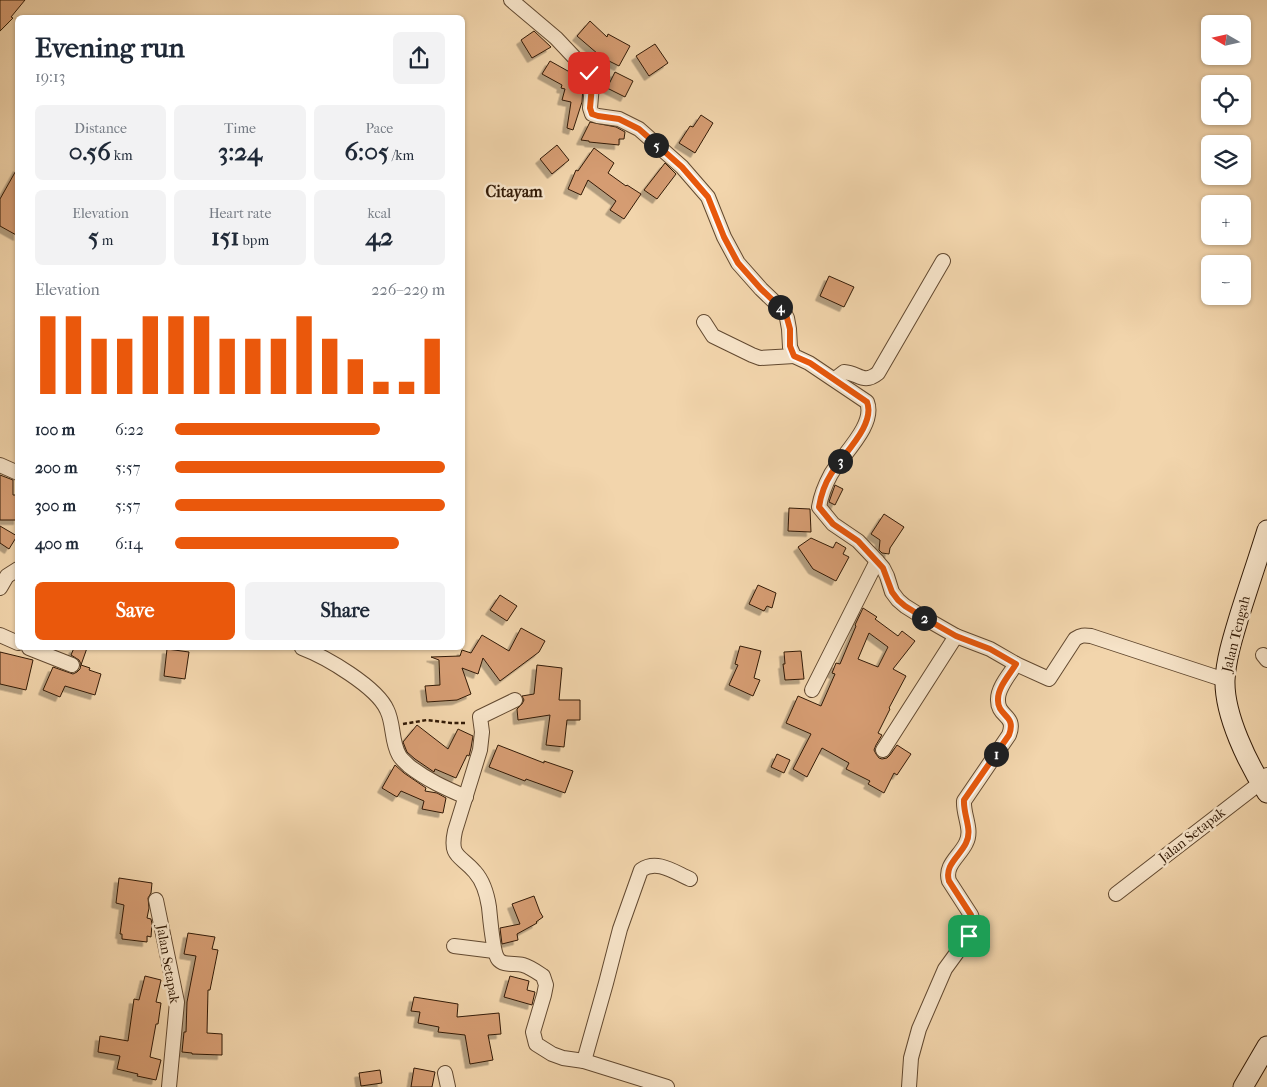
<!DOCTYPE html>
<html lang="en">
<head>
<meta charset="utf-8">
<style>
	:root { --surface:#fff; --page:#f2f2f3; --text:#1f2937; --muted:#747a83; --accent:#ea580c }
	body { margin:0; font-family:"IM FELL French Canon",serif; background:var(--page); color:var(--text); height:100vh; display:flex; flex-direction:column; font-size:19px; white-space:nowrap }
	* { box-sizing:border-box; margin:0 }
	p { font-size:16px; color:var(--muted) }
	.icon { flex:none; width:28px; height:28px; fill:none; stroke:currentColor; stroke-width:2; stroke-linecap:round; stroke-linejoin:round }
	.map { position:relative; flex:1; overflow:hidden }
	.details { position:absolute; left:15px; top:15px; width:450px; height:635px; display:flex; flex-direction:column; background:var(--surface); border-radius:8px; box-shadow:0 1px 4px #0004 }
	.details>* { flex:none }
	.needle { width:32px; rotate:279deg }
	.fabs { position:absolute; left:1201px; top:15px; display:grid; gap:10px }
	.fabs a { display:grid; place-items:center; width:50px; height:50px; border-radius:8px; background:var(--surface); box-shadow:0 1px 4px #0004; font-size:25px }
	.pin { position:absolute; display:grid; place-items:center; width:42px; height:42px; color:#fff; margin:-21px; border-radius:10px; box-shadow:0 2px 8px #0006 }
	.km { position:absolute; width:25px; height:25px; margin:-12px; border-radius:50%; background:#222; color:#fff; font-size:14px; line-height:25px; text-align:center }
	.round { display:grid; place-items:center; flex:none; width:52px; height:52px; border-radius:8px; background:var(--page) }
	.summary { display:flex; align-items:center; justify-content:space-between; height:85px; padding:0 20px }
	h1 { font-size:28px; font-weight:800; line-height:38px }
	.figures { display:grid; grid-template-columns:repeat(3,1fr); gap:8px; height:85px; padding:5px 20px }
	.figures div { display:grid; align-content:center; border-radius:8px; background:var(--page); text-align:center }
	.figures b { font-size:25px; font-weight:800 }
	.figures small { font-size:14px; font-weight:400 }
	.figures p { font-size:14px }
	.chart { height:140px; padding:10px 20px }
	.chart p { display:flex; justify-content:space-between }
	.chart svg { width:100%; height:90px; margin-top:5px; stroke:var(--accent); stroke-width:6 }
	.button { display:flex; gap:10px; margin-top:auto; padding:10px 20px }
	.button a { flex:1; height:58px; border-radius:8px; background:var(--accent); color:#fff; font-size:20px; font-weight:800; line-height:58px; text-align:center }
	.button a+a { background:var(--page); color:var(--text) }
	ul { padding:0 20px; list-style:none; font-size:16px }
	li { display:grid; grid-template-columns:80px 60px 1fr; align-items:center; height:38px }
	li i { height:12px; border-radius:6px; background:var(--accent) }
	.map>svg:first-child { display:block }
	.building { fill:#d59c72; stroke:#321a06; fill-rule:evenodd; filter:url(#shadow) }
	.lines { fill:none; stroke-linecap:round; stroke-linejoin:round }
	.street-casing { stroke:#624930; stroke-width:16 }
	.secondary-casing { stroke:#321a06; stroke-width:21 }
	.path { stroke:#321a06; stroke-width:2.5; stroke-dasharray:4 2.5; stroke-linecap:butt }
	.street { stroke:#f7e4c9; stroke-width:14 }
	.secondary { stroke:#f7e4c9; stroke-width:19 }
	.route-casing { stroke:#fff; stroke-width:10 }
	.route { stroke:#ea580c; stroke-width:6 }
	.labels { text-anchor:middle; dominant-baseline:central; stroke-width:5; stroke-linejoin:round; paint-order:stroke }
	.street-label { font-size:14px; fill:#321a06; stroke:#f7e4c9 }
	.quarter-label { font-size:16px; font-weight:bold; fill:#321a06; stroke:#f7e4c9 }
</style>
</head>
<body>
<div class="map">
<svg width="1267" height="1087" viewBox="0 0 1267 1087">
	<defs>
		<filter id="shadow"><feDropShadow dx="-4.5" dy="4.5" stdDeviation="0" flood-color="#0004"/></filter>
	</defs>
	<rect width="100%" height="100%" fill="#f2d5ac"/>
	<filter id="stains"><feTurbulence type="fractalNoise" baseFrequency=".004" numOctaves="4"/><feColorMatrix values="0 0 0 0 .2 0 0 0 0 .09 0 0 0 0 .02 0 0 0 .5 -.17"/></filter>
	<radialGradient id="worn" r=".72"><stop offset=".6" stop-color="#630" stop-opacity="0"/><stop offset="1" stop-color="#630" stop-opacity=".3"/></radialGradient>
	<g class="building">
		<path d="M0 0H25L11 17 13 18 0 31Z"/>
		<path d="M590 21 607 37 608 34 630 46 619 66 597 55 598 54 577 36Z"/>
		<path d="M534 31 551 47 532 58 521 40Z"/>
		<path d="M655 44 668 63 649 76 636 56Z"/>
		<path d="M550 61 575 75 581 77 583 86 582 102 573 130 567 128 571 102 562 100 565 89 561 88 562 85 542 74Z"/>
		<path d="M615 72 633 81 625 97 607 88Z"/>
		<path d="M701 115 713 123 695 153 679 143 690 126 693 127Z"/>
		<path d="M590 122 616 127 625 132 624 139H619V145L589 142V141L581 140Z"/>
		<path d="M557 145 569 160 552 174 540 159Z"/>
		<path d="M594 148 614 163 608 173 626 186 627 185 641 194 624 219 610 210 616 201 588 180 581 195 568 189 576 170 578 171Z"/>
		<path d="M665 163 676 174 657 199 644 190Z"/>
		<path d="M18 167V236L0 226V199Z"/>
		<path d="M829 276 854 287 844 307 820 296Z"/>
		<path d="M0 475 13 480V495H18V520H0Z"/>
		<path d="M835 485 843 489 835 505 829 502Z"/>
		<path d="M789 508 810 509 811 532 788 531Z"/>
		<path d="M884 514 904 527 890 548 889 554 882 553 879 550 880 540 871 534Z"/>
		<path d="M0 526 17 536 9 549 0 543Z"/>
		<path d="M811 538 833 548 836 542 846 548 843 554 849 557 836 581 813 569 798 547Z"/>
		<path d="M758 585 776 593 772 608 767 606 764 611 749 604Z"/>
		<path d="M500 595 517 606 507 621 490 610Z"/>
		<path d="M863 608 877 617 875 619 898 636 902 631 915 641 893 669 906 676 889 708 890 709 878 733 882 735 876 745 874 750 876 754 879 758 882 759 887 758 890 755 897 745 911 754 897 775 894 773 884 793 868 784 870 781 846 769 849 763 822 748 807 777 793 769 811 734 786 723 798 696 821 706 835 674 832 673 836 663 840 664 856 626 855 625ZM869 633 888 647 878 667 858 659Z"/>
		<path d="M521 628 545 641 539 652 500 681 483 658 478 674 462 668 471 694 457 700 427 702 425 686 440 685 439 660 431 657 460 656 462 650 471 653 482 635 509 651Z"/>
		<path d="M740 646 761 651 754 678 760 680 753 696 729 685 738 665 735 664Z"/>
		<path d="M74 648H87L81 665 90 668 89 670 101 674 95 695 65 686 60 697 43 690 53 667 73 674 77 672 80 669 81 664 79 660 71 655Z"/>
		<path d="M167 649 189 652 185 679 164 676Z"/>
		<path d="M801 651 804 679 785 680 783 664H785L784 652Z"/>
		<path d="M0 652 33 660 26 690 0 684Z"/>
		<path d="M537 665 562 668 559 700H580V720H567L564 747 546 745 550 715 518 720 517 709 522 704 524 700 522 696 534 694Z"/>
		<path d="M417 725 448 749 458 729 473 736 471 748 469 756 467 755 456 778 435 769 434 772 415 759 407 752 403 742Z"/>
		<path d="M498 745 544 763V761L573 771 565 793 526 779 525 781 489 767Z"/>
		<path d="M777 754 790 760 784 773 771 767Z"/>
		<path d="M395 765 404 773 426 788 425 791 437 793 446 798 443 813 422 809 424 801 401 791 397 797 382 788Z"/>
		<path d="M119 878 152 883 151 893 148 898 149 908 147 918 151 919 152 924 151 937 147 936V942L122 939V934H120L124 905 116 903Z"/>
		<path d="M534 896 540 912 543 917 536 922 537 923 517 934 518 940 502 944 500 928 520 924 512 904Z"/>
		<path d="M188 933 215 937 212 949 218 950 210 990H208L207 1033 222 1034V1055L192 1054V1053L182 1052 184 1032H186L187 1002 196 956 184 954Z"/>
		<path d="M145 976 161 980 156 1002 161 1003 158 1024H156L150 1057 161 1060 156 1080 137 1076 138 1074 117 1069 120 1056 98 1052 100 1036 128 1041 134 999 139 1000Z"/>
		<path d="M510 976 529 981 527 990 535 992 532 1005 504 997Z"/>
		<path d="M414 997 458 1004 457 1017 499 1013 501 1034 488 1035 493 1060 470 1064 465 1035 438 1032 439 1027 418 1023 420 1012 411 1011Z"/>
		<path d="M414 1068 435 1072 432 1087H411Z"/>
		<path d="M380 1070 382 1083 361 1086 359 1073Z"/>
	</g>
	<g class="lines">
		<g class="street-casing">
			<g id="street">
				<path d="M511 0 556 38 589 73 592 85 590 108 592 114 598 116 619 119 639 129 682 167 708 197 724 237 738 263 761 289 783 310 787 318 789 329 790 347 794 356 809 363 867 402C876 425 842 455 831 474 825 485 821 495 819 507L833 524 858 541 877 561 883 568 887 576 892 592 898 600 905 606 921 616 956 636 990 649 1016 664 1049 679 1075 639C1081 635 1084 635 1091 636L1225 680"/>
				<path d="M704 322 713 336 752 355 760 358 794 356"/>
				<path d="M835 379 844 372C859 373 863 385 878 373L943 261"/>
				<path d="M0 465 18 473"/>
				<path d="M0 588 7 576 18 569"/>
				<path d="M0 635 18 643"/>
				<path d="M29 648 72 665"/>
				<path d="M302 648C326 657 377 687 387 710 394 724 391 741 399 755 401 759 406 763 409 766 427 780 445 788 466 797"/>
				<path d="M1263 655 1267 660"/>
				<path d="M812 690 877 561"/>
				<path d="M515 700 480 717 482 732 480 750 455 831C449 858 461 855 475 872 483 881 487 894 489 907 490 917 493 953 498 959 503 966 515 963 523 965 530 967 537 972 543 976L546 985 544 995 533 1032 536 1044 552 1054 563 1058 584 1061 667 1087"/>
				<path d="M883 750 956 636"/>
				<path d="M1116 894 1260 783 1267 775"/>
				<path d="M156 900 177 1002 169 1087"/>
				<path d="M454 946 494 951"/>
				<path d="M584 1061 606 983 620 929 641 870C657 859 674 872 690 879"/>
				<path d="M445 1073 448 1087"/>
				<path d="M909 1087 911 1058 919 1029 945 969 969 936 974 924 971 915 949 881C944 865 960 856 966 843 973 830 963 815 964 801L1009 735C1017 714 997 718 998 699 998 687 1010 674 1016 664"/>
			</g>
		</g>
		<g class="secondary-casing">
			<g id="secondary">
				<path d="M1267 530C1258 559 1248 588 1239 617 1233 637 1226 659 1225 680 1224 715 1248 764 1267 793"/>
				<path d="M1243 1087 1267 1046"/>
			</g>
		</g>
		<path class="path" d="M403 724 427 720 451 723H467"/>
		<use href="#street" class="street"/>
		<use href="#secondary" class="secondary"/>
	</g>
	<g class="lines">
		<g class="route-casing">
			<path id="route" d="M589 73 592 85 590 108 592 114 598 116 619 119 639 129 682 167 708 197 724 237 738 263 761 289 783 310 787 318 790 329V346L794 356 810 363 867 402C876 425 842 455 831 474 824 485 821 494 819 507L833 524 858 541 883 568 892 592 898 600 905 606 921 616 956 636 990 649 1016 664C1010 674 998 687 998 699 997 717 1017 714 1009 735L964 800C963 815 973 830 966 843 960 856 944 865 949 881L971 915 974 924 969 936"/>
		</g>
		<use href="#route" class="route"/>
	</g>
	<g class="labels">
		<g class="street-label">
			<text transform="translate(1236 634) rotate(-76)">Jalan Tengah</text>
			<text transform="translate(1192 835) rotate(-38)">Jalan Setapak</text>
			<text transform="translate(168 964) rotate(80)">Jalan Setapak</text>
		</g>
		<g class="quarter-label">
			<text x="514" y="191">Citayam</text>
		</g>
	</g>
	<rect width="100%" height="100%" filter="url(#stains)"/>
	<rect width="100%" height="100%" fill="url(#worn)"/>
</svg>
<div class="fabs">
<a><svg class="needle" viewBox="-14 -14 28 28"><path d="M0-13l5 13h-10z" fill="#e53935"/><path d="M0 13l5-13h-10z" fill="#747a83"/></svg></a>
<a><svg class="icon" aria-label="locate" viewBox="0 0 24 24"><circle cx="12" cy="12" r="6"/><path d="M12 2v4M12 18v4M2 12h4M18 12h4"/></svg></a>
<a><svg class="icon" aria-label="layers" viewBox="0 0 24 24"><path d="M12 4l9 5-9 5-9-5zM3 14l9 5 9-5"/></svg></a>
<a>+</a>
<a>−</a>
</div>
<div class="pin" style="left:969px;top:936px;background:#1e9e55"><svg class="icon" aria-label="arrive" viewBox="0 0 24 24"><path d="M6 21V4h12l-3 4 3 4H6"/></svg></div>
<div class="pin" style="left:589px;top:73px;background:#d93025"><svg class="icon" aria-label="check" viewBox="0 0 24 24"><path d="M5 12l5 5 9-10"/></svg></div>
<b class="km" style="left:996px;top:754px">1</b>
<b class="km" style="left:924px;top:618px">2</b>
<b class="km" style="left:840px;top:461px">3</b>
<b class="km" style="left:780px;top:307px">4</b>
<b class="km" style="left:656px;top:145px">5</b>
<section class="details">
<div class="summary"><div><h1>Evening run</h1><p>19:13</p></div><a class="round"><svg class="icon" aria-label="share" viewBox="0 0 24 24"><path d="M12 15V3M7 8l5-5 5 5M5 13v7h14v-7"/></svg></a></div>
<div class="figures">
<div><p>Distance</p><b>0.56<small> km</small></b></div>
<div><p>Time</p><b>3:24</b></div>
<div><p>Pace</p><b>6:05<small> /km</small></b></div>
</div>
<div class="figures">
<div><p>Elevation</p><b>5<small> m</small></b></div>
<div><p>Heart rate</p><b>151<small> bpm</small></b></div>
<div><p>kcal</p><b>42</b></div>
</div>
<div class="chart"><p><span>Elevation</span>226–229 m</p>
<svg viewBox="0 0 160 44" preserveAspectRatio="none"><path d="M5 44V6M15 44V6M25 44V17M35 44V17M45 44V6M55 44V6M65 44V6M75 44V17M85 44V17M95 44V17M105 44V6M115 44V17M125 44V27M135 44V38M145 44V38M155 44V17"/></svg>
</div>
<ul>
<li><b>100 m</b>6:22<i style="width:76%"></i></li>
<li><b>200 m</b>5:57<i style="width:100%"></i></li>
<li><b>300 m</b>5:57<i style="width:100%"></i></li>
<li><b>400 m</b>6:14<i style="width:83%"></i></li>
</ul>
<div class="button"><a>Save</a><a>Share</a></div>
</section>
</div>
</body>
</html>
